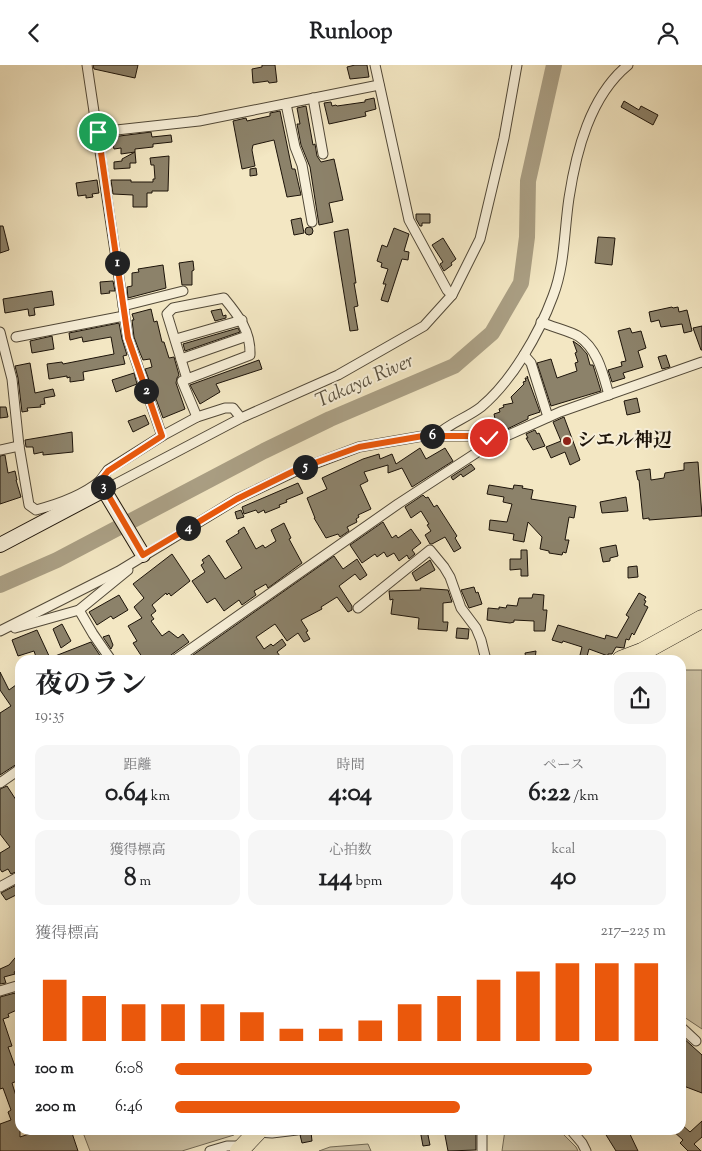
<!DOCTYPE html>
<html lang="ja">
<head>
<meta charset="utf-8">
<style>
	:root { --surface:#fff; --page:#f6f6f6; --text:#202124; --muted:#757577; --accent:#ea580c }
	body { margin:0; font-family:"Sorts Mill Goudy","Noto Serif JP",serif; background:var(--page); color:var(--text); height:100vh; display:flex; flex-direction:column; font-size:19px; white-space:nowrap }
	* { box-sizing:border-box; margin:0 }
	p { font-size:16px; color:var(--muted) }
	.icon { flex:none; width:28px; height:28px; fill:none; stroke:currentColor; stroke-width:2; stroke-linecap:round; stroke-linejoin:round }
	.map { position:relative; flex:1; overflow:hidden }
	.side { position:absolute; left:15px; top:590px; width:671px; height:480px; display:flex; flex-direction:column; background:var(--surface); border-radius:15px; box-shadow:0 5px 20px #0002 }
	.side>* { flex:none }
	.pin { position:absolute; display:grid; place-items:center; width:42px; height:42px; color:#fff; margin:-21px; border:2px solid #fff; border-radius:50%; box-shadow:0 1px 5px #0007 }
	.km { position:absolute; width:25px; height:25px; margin:-12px; border-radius:50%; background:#222; color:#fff; font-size:14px; line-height:25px; text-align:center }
	.round { display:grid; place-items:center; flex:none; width:52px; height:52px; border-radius:15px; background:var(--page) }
	.summary { display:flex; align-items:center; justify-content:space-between; height:85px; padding:0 20px }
	h1 { font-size:28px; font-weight:700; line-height:38px }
	.metrics { display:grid; grid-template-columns:repeat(3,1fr); gap:8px; height:85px; padding:5px 20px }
	.metrics div { display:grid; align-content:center; border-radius:12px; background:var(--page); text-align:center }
	.metrics b { font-size:25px; font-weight:700 }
	.metrics small { font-size:14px; font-weight:400 }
	.metrics p { font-size:14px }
	.chart { height:140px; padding:10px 20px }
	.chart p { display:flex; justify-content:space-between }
	.chart svg { width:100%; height:90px; margin-top:5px; stroke:var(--accent); stroke-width:6 }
	ul { padding:0 20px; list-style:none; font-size:16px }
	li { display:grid; grid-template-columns:80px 60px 1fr; align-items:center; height:38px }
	li i { height:12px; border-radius:6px; background:var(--accent) }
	header { display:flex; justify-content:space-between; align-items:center; height:65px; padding:0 20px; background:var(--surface); font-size:22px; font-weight:700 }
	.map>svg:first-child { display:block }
	.green { fill:#cfc3a4; stroke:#766c57 }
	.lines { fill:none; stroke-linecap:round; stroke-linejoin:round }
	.river { stroke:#aa9f84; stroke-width:16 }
	.building { fill:#8c826a; stroke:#1d140a }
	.street-casing { stroke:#524938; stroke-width:11 }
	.secondary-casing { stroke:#1d140a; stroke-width:16 }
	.highway-casing { stroke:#1d140a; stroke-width:19 }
	.street { stroke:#f7efd8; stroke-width:9 }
	.secondary { stroke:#f7efd8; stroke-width:14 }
	.highway { stroke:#f3e7c3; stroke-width:18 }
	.route-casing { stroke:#fff; stroke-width:10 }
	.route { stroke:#ea580c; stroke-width:6 }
	.poi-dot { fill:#8f2418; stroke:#f7efd8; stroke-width:2 }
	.labels { text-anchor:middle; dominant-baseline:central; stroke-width:4; stroke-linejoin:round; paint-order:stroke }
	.poi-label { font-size:19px; font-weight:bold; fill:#1d140a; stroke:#f7efd8; text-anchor:start }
	.water-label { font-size:20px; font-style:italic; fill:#5c5341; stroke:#f7efd8 }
</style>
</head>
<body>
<header><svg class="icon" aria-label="back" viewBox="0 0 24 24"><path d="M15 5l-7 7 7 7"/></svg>Runloop<svg class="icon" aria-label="person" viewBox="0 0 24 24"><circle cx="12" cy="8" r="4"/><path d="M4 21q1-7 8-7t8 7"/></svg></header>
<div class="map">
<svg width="702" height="1086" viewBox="0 0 702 1086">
	<rect width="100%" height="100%" fill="#f3e7c3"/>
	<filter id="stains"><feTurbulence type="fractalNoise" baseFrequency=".004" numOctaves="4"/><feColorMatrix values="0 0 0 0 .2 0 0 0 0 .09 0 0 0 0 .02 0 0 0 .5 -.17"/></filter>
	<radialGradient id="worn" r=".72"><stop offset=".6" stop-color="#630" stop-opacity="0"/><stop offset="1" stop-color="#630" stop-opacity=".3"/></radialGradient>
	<g class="green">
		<path d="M681 605H702V964L681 950Z"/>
		<path d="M82 1065H236L234 1070 182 1086H90Z"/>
		<path d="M505 1065H559L576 1082 578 1086H502Z"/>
		<path d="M368 1079 371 1086H319L330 1082Z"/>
	</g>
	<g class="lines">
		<path class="river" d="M0 520 57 495 264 386 330 354 454 301 492 268 521 218 527 172 528 116 554 0"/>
	</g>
	<g class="building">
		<path d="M93 0H138L135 13 94 4Z"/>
		<path d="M262 0H275L277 17 269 18 268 16 253 18 252 4 262 2Z"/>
		<path d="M355 0H367L369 12 350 14 347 2Z"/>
		<path d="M374 33 376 44 365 47 366 51 329 59 324 38 331 37 332 41 336 40 337 41 365 37V35Z"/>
		<path d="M624 36 639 45 641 41 658 50 653 60 621 42Z"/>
		<path d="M306 41 313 80 315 79 317 91 321 97 334 94 343 135 329 138 333 157 319 160 310 102 301 80 297 59H300L297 43Z"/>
		<path d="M280 46 292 104H295L301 130 287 132 274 75 253 80 252 85 255 101 242 104 233 56 246 53 247 56 270 51V48Z"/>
		<path d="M151 67 152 72 171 70 172 77 153 79V82L135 84V87L121 89V83L114 84 113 80 105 81 104 73Z"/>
		<path d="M135 87 136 98H130V103L114 104V97L122 96V94Z"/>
		<path d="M169 91 168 126H152V128H147V142H133V130L113 129 111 115H131V117H153V114H155L154 100H151L150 93Z"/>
		<path d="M256 103 257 110 250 111V104Z"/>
		<path d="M97 115 99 128 92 129 93 132 86 133V130L78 131 76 118Z"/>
		<path d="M416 149H430V158H422V161H420L416 154Z"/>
		<path d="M301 153 304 168 294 170 291 155Z"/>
		<path d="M0 161H3L9 185 0 188Z"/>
		<circle cx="309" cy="166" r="4"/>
		<path d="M394 163 409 169 404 186 409 187 408 195 402 194 388 237 381 235 386 219H383L388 204 381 202 382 198 377 196 382 180 387 182Z"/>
		<path d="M348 164 356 218H354L358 241 354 242 358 265 350 266 334 167Z"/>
		<path d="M598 172 615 173 612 200 595 198Z"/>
		<path d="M443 173 456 194 451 198 452 200 444 206 440 199 443 197 432 180Z"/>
		<path d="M193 196 194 205 192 206V220H182L179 198Z"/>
		<path d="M163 200 166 223 128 233 127 222 132 221V208L139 207 138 204Z"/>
		<path d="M113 216 115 226H109L110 228 101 229 100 217Z"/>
		<path d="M52 226 54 240 34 243 35 250 29 251 28 244 5 248 3 234Z"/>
		<path d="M672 242 673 243 678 242 679 247 687 245 692 266 684 268 682 259 661 262 659 255 651 257 649 247Z"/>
		<path d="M151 244 154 257 157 256 162 277H164L169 293 174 292 179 310 177 313 176 318 185 344 163 353 145 304 152 302 150 294 143 295 140 288 134 272 132 255H134L132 249Z"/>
		<path d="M221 244 223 251 226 250V253L215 256 211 246Z"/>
		<path d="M119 258 122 274 127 290 123 291 125 299 83 307 84 315 70 317V312L67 313V311L49 314 47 299 62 297 63 299 114 289 111 272 83 277 82 272 70 275 69 268Z"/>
		<path d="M702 261V285H701L693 263Z"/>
		<path d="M238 263 240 267 185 286 183 279Z"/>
		<path d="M630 263 632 268 641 266 646 283 638 286 643 302 623 308 625 313 612 317 608 305 622 301 621 297 626 296 618 266Z"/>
		<path d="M52 271 54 284 32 288 30 276Z"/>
		<path d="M573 276 580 281 587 289 590 300H593L601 326 551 341 537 298 551 294 557 313 577 306 575 298 578 297 575 288 577 287Z"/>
		<path d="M666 290 670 302 662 304 658 292Z"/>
		<path d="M259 295 262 304 216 319 220 327 200 339 190 320Z"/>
		<path d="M30 298 35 328 53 324 55 331 44 333 45 339 40 340 41 342 27 343 28 346 22 347 18 313 15 301Z"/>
		<path d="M134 308 137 319 116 327 112 315Z"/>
		<path d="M527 311 540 347 528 351V354L499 368 498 365 489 367 486 356 495 354 494 349 500 347 499 344 504 342 503 340 513 338 511 332 524 319 523 317 526 316 525 313H528Z"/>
		<path d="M637 333 640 347 627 350 624 336Z"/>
		<path d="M0 342H6L8 352 0 353Z"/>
		<path d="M145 350 149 359 133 367 128 356Z"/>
		<path d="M564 352 580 395 570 400 565 387 551 393 546 382 561 376 553 357Z"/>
		<path d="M535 365 537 369 539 368 545 381 533 385 526 373H528L526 369Z"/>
		<path d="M72 367 73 387 43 390V387L34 389 33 382H26L25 375Z"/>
		<path d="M420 383 426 394 445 383 453 396 412 422 402 403 388 408V400L364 407 368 416 360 420 371 444 358 450 359 452 356 454 357 457 347 462 349 466 340 472 338 469 326 473 314 453H315L307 433 327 424 322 413 363 394 379 389 380 394 392 389 396 399Z"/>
		<path d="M5 390 8 408 15 406 17 415H16L21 432 0 439V391Z"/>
		<path d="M698 397 702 451 649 455V453L643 454 639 415H638L636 406 650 404 651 415 664 413 665 408 684 405V398Z"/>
		<path d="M471 399 475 404 463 412 461 409 453 415 451 412Z"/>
		<path d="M298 418 303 428 286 435 287 437 279 440 280 442 265 448 264 445 258 448 256 445 244 449 242 442Z"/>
		<path d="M489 420 513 424 514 420 523 421 522 423 533 425 531 434 576 441 574 453 569 452 565 475H569L566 488 563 487 562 490 549 488V486L540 484 542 472 528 457 524 477 513 475 514 469 489 465 490 455 507 457 512 439 503 437 504 432 487 429Z"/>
		<path d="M423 430 426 433 428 432 434 442 437 440 457 471 455 473 461 483 454 487 445 472 432 479H430L425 470 431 466 427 460 429 459 421 446 411 453 405 442Z"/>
		<path d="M626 432 628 446 602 448 600 437Z"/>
		<path d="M241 445 244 452 237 454 235 447Z"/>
		<path d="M383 457 392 473 396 470 398 473 411 464 421 478 412 485 415 489 409 494 407 490 399 496 394 488 387 492 384 487 377 492 375 489 362 498 350 480Z"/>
		<path d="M284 458 291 473 289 474 302 498 268 523 266 519 254 526 256 530 242 540 239 535 224 546 215 533 207 538 192 516 205 507 201 500 204 498 202 495 209 490 225 514 242 503 226 476 239 468 238 466 244 462 256 484 263 480 265 483 276 476 271 465Z"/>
		<path d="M616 480 618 491 610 493V496L603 497 600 483Z"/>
		<path d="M521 485H527L528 511H521V504L510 505V494H521Z"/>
		<path d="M172 489 190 516 171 531 169 528 167 530 166 528 152 540 156 546 151 550 154 554 151 556 162 571 169 566 178 573 183 569 189 577 171 590 169 595H144L133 578 137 576 128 561 142 553 134 542 144 533 133 519Z"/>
		<path d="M334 491 343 504 357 494 367 510 360 515 355 509 339 521 352 541V545L348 547 337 532 321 542 322 544 301 555 308 566 306 567 310 574 304 577 298 568 287 576 275 559 256 572 264 584 271 579 273 581 282 574 286 580 277 587 283 595H186Z"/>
		<path d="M430 495 435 505 416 516 412 508Z"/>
		<path d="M637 501 638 512 628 513V502Z"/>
		<path d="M474 522 476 528 478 527 482 539 469 543 461 525Z"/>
		<path d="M420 523 448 525 452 537 443 538V557H448L447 566 418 564 419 553 391 549 393 534 390 535 389 526 421 525Z"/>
		<path d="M639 528 646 532 644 535 646 536 644 540 648 542 634 570 632 568 629 575 626 574 624 583 616 582 612 589H608V591L589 584 586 595H583L579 594 582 582 563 576 562 578 552 575 558 560 605 574 606 570 617 573 629 552 626 550Z"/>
		<path d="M533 529 544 530 543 545H547L545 566H534V556L514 555V557L510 558 487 555 488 543 499 544V542L506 543 507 540 517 541 519 533H532Z"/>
		<path d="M119 530 128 545 113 554 111 551 97 560 89 547Z"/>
		<path d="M62 559 71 576 61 583 53 564Z"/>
		<path d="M457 563 469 564 468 574 456 573Z"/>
		<path d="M37 565 50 593 91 577 103 595H37L34 586 18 591 12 575Z"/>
		<path d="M109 570 113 580 111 584 103 572Z"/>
		<path d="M536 586 535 595H526L525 588Z"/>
		<path d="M0 607 9 625 20 617V697L0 710V648L11 641 0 625Z"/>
		<path d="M7 721 20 741V805L11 809 8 804 2 807 0 804V788L10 782 0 769V724Z"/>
		<path d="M20 818V828L6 835 1 828Z"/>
		<path d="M20 887V904L14 907 15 909 4 912 6 918 0 919V904L9 900Z"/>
		<path d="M15 928 19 944 8 949 9 952 3 954 12 981 8 982 15 1001 20 999V1015L12 1018 16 1031 20 1030V1072L41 1065H71L78 1086H0V1059L11 1055 8 1047 11 1045 3 1023 0 1024V932Z"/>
		<path d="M681 971 702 990V1028L681 1020V998L685 993 681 990Z"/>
		<path d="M702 1056V1072L694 1079 701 1086H688L680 1078 683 1075 672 1065H681V1059L690 1067Z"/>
		<path d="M420 1065H427L430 1080 423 1081Z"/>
		<path d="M444 1065H476V1085L448 1086Z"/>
		<path d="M603 1065H628L638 1086H616Z"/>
		<path d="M311 1067 312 1076 302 1078 300 1070Z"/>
	</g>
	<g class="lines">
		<g class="street-casing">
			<g id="street">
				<path d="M87 0 128 273 162 371"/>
				<path d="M375 0 409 155 447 225 452 230"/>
				<path d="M313 33 323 89"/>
				<path d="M286 39 295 82 302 100 312 157"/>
				<path d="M98 67 199 56 379 20"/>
				<path d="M123 241 183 226"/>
				<path d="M541 257C552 262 569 266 578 271 598 284 603 309 609 330"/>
				<path d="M0 267 12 314 19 381 29 440 36 445C59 439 82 431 100 416"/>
				<path d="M16 272 124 251"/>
				<path d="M176 274 242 255"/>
				<path d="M524 290 531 298 548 352"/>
				<path d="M181 294 247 271"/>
				<path d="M187 314 167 249 173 243 224 233C238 250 251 266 250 290L182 316 197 352"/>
				<path d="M241 353 233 343H225L197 352 162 371 108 405 100 416 104 425 241 353 338 310 424 261 452 230 480 174 504 73 517 0"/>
				<path d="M436 371C449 358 467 353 481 342 512 316 539 269 553 231 565 200 564 166 569 133 576 87 590 31 628 0"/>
				<path d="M0 385 19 381"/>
				<path d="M358 543 430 485 444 502 450 512 461 543 476 563 481 575 486 595"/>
				<path d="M79 545 93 569 111 595"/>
				<path d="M15 563 79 545 128 505"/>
				<path d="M0 566 119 506 237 434 298 405 359 382 423 371H484L493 377"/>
				<path d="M175 595 398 439 493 377 560 347 702 297"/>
				<path d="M0 718 20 704"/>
				<path d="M0 822 20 811"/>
				<path d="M0 926 20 920"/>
				<path d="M681 962 696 976"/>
				<path d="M482 1065V1086"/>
				<path d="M571 1065 582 1078 586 1086"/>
				<path d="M257 1067 272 1068 297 1065"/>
				<path d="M210 1086 227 1081H243"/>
			</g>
		</g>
		<g class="secondary-casing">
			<path id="secondary" d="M0 480 104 425 143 490"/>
		</g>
		<g class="highway-casing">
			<g id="highway">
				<path d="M621 595 642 587 702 554"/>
				<path d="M239 1086 259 1065"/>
			</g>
		</g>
		<use href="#street" class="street"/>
		<use href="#secondary" class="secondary"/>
		<use href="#highway" class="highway"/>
	</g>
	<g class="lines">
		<g class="route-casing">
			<path id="route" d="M98 67 128 273 162 371 108 406 100 416 143 490 237 434 298 404 359 382 423 371H484L489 373"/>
		</g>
		<use href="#route" class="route"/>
	</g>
	<circle class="poi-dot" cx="567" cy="376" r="5"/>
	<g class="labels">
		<g class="poi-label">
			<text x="577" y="376">シエル神辺</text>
		</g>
		<g class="water-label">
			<text transform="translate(365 317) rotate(-24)">Takaya River</text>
		</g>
	</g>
	<rect width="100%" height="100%" filter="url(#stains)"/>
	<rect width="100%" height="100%" fill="url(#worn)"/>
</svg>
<div class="pin" style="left:98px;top:67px;background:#1e9e55"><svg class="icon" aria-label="arrive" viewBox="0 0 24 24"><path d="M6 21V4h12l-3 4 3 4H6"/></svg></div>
<div class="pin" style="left:489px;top:373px;background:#d93025"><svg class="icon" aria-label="check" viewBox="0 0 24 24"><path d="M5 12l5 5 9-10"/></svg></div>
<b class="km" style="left:117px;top:198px">1</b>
<b class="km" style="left:146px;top:326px">2</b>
<b class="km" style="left:103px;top:422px">3</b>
<b class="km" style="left:188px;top:463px">4</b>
<b class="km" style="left:305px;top:402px">5</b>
<b class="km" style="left:432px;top:371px">6</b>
<section class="side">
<div class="summary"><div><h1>夜のラン</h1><p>19:35</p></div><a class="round"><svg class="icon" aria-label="share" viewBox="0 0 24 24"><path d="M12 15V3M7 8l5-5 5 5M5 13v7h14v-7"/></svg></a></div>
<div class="metrics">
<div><p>距離</p><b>0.64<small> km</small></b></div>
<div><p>時間</p><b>4:04</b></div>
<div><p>ペース</p><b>6:22<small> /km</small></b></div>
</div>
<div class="metrics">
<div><p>獲得標高</p><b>8<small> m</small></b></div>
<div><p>心拍数</p><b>144<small> bpm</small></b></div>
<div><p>kcal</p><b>40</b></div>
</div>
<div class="chart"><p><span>獲得標高</span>217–225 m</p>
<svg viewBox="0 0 160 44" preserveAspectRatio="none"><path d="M5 44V14M15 44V22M25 44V26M35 44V26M45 44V26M55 44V30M65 44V38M75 44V38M85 44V34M95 44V26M105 44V22M115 44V14M125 44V10M135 44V6M145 44V6M155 44V6"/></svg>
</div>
<ul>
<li><b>100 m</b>6:08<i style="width:85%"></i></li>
<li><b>200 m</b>6:46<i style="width:58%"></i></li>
</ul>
</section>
</div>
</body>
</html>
